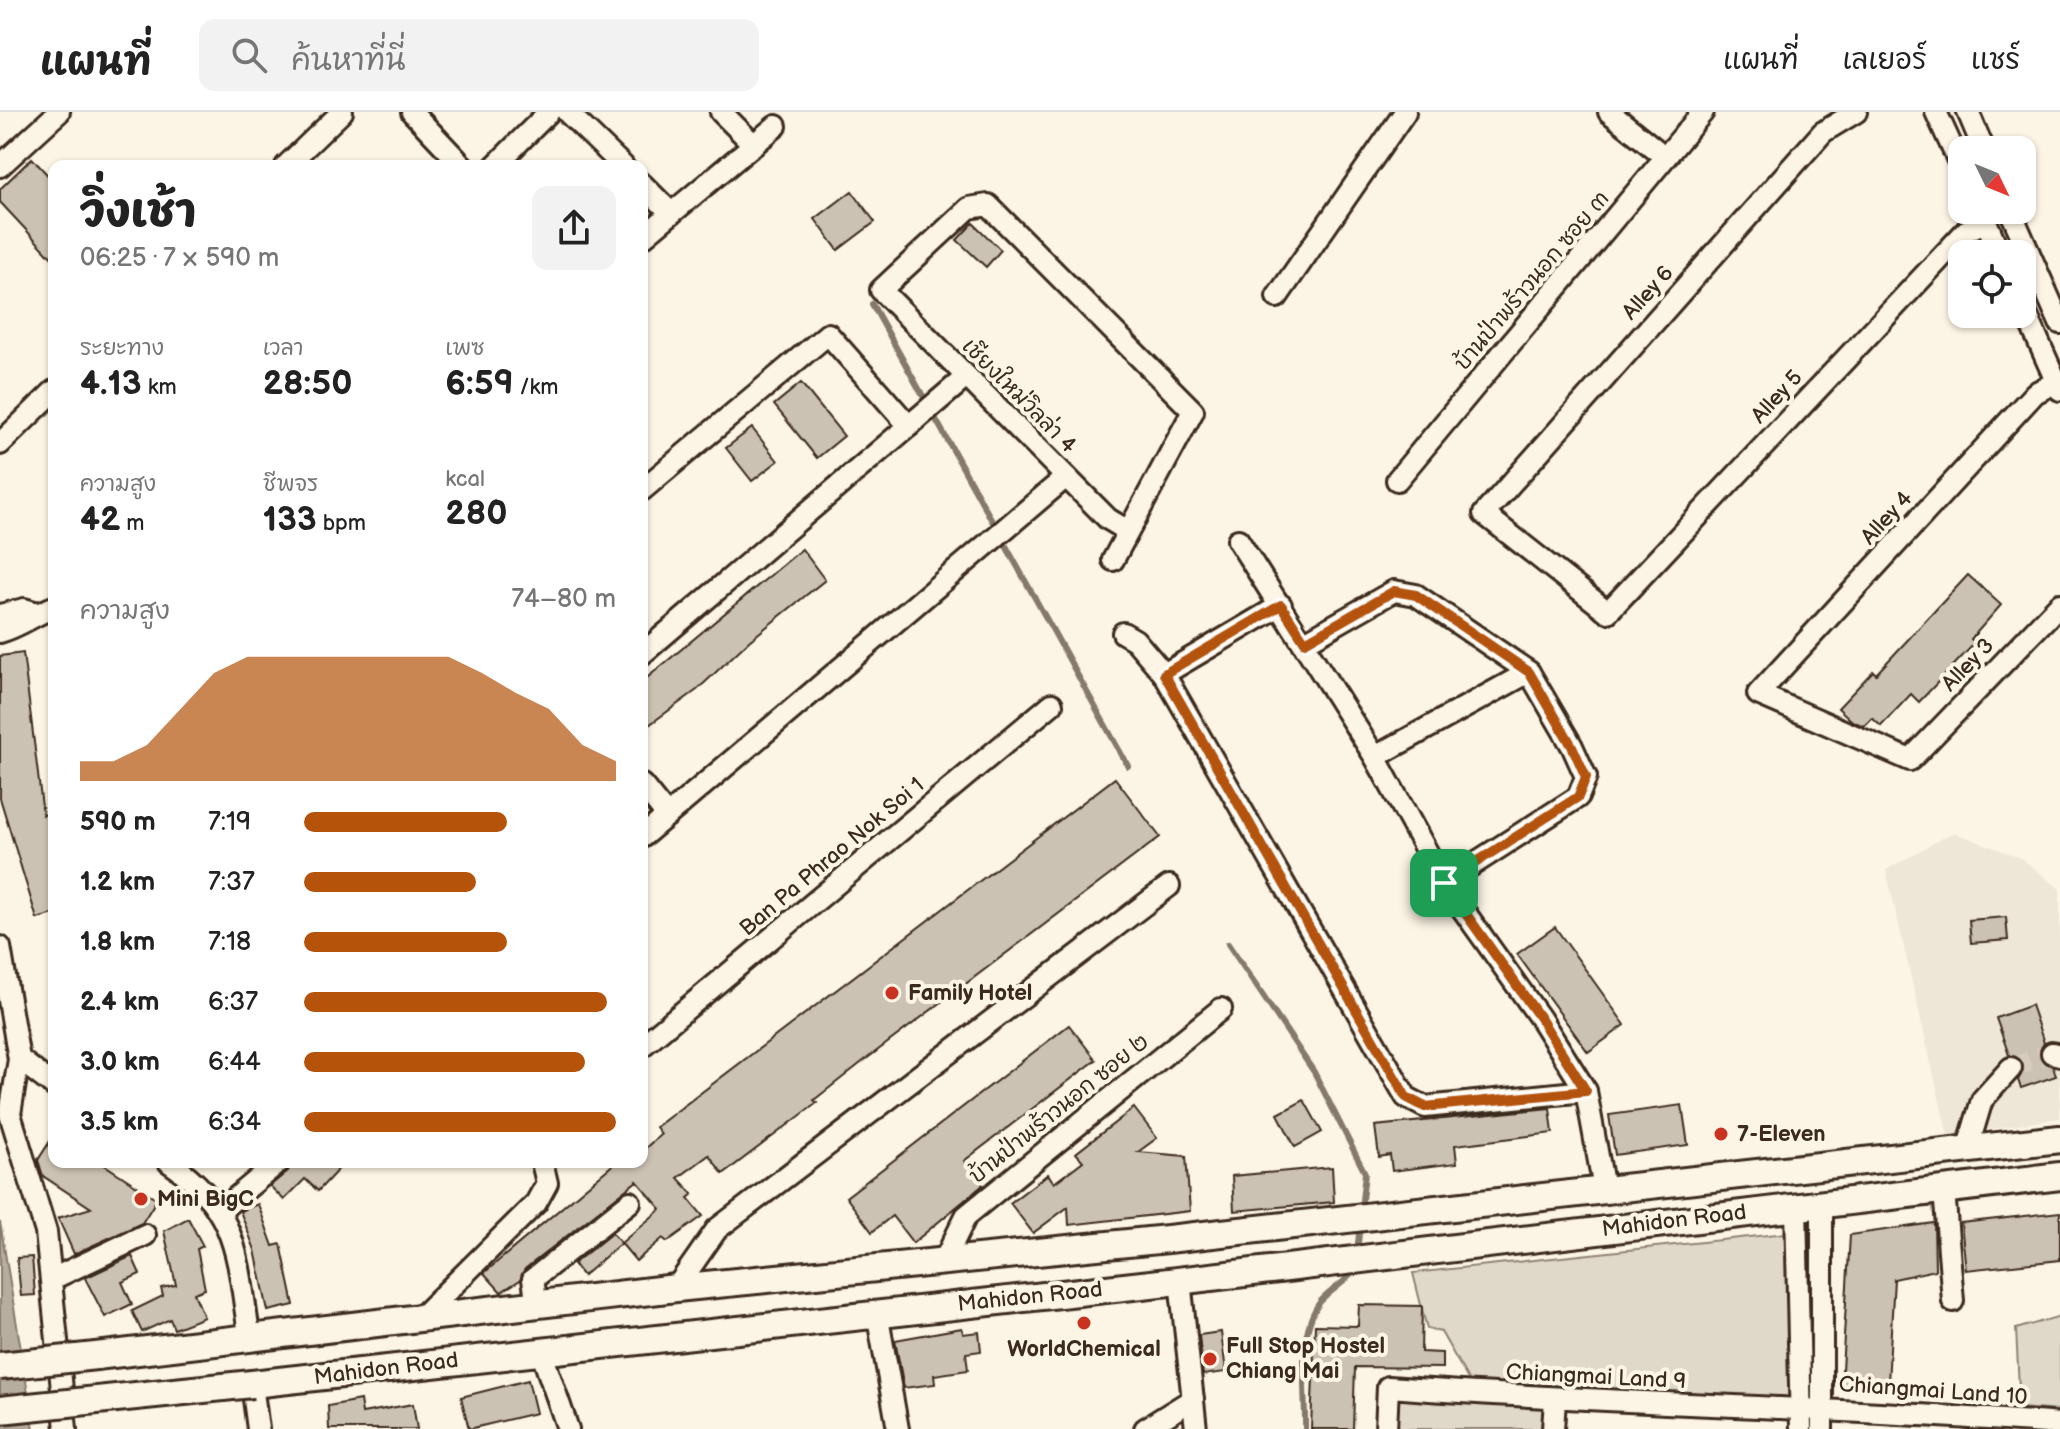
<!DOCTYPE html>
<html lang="th">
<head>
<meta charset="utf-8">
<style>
	:root { --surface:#fff; --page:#f2f2f2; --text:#222; --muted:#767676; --line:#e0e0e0; --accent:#b45309 }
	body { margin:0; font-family:"Balsamiq Sans","Playpen Sans Thai",sans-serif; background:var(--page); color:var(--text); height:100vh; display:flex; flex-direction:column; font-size:30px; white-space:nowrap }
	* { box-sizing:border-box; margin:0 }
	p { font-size:26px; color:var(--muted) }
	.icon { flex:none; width:44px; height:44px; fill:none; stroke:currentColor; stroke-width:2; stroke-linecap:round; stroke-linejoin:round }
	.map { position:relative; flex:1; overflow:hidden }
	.sheet { position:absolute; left:48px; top:48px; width:600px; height:1008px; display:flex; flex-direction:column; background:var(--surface); border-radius:16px; box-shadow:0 2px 6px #0004 }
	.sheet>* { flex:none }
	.needle { width:52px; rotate:133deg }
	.fabs { position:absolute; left:1948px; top:24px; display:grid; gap:16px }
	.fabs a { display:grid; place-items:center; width:88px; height:88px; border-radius:16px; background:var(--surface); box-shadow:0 2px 6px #0004; font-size:40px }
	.pin { position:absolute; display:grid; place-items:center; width:68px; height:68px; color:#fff; margin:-34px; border-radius:16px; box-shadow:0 4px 12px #0006 }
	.round { display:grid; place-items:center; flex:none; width:84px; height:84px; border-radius:16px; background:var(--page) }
	.overview { display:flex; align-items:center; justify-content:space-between; height:136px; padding:0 32px }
	h1 { font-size:44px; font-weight:800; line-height:60px }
	.figures { display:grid; grid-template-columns:repeat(3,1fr); gap:12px; height:136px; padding:8px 32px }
	.figures div { display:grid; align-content:center }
	.figures b { font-size:34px; font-weight:800 }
	.figures small { font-size:22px; font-weight:400 }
	.figures p { font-size:22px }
	.chart { height:224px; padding:16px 32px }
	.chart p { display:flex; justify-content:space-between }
	.chart svg { width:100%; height:144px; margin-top:8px; fill:var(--accent); opacity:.7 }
	ul { padding:0 32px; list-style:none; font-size:26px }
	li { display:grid; grid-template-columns:128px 96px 1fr; align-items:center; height:60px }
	li i { height:20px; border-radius:10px; background:var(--accent) }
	header { display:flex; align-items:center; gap:48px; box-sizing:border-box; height:112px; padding:0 40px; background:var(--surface); border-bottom:2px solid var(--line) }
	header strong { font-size:38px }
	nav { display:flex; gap:44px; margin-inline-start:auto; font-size:28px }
	.search { width:560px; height:72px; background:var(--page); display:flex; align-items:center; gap:20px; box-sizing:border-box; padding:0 28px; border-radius:16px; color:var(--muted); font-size:30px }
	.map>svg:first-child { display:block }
	.built { fill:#eee6d6 }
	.green { fill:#e0d8c8; stroke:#8e8173; stroke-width:2 }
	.water { fill:#b7ad9e; stroke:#85796b; stroke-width:2 }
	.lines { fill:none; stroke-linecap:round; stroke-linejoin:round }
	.stream { stroke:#85796b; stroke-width:6 }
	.building { fill:#ccc2b3; stroke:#3b2a1e; stroke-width:2 }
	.minor-tunnel { stroke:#d5ccbd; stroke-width:20; stroke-dasharray:20 10; stroke-linecap:butt }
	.minor-casing { stroke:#3b2a1e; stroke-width:26 }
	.major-casing { stroke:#3b2a1e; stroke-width:32 }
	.minor { stroke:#fcf5e5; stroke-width:20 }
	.major { stroke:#fcf5e5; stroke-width:26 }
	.major-bridge-casing { stroke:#3b2a1e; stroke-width:32; stroke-linecap:butt }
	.major-bridge { stroke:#fcf5e5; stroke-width:26 }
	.route-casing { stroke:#fff; stroke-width:16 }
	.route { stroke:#b45309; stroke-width:10 }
	.poi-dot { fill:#c8321e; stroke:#fcf5e5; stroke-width:3 }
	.labels { text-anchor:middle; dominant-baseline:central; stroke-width:8; stroke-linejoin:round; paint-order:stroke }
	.street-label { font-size:22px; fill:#3b2a1e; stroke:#fcf5e5 }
	.poi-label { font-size:22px; font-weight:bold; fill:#3b2a1e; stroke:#fcf5e5; text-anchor:start }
</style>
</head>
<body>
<header>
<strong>แผนที่</strong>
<div class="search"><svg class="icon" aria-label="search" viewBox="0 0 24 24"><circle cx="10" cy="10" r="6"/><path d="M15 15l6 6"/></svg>ค้นหาที่นี่</div>
<nav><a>แผนที่</a><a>เลเยอร์</a><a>แชร์</a></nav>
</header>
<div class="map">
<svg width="2060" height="1317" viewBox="0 0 2060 1317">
	<rect width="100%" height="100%" fill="#fcf5e5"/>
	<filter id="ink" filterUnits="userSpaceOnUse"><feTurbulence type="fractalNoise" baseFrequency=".0125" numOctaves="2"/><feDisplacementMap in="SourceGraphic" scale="16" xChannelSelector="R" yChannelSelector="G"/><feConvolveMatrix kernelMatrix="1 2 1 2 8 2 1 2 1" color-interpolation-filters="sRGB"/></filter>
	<g filter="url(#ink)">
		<path class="built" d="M1953 720 2021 746 2060 777V1006L1948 1024 1886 758Z"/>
		<g class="green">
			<path d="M1786 1121 1792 1287 1558 1280 1469 1269 1441 1220 1427 1217 1413 1161Z"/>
			<path d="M2060 1204V1299L2020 1296 2016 1217Z"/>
			<path d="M1395 1282 1547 1293 1543 1317H1395Z"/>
		</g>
		<path class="water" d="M0 1110 34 1317H0Z"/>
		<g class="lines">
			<g class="stream">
				<path d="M872 192 1128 654"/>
				<path d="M1228 832 1314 960 1365 1061 1361 1097"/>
				<path d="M1357 1141 1360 1112"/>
				<path d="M1305 1317C1306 1278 1296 1222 1320 1190 1331 1177 1346 1171 1356 1156"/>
			</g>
		</g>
		<g class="building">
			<path d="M32 46 54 70V148L0 90V77Z"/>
			<path d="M852 79 875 110 838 138 815 107Z"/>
			<path d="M973 111 1001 138 986 155 957 128Z"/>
			<path d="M801 271 844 324 817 346 774 293Z"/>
			<path d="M752 316 778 349 752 369 726 336Z"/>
			<path d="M802 437 825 468 749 529 697 578 642 618V570Z"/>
			<path d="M1968 463 2001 493 1971 527 1975 531 1919 590 1911 582 1881 614 1872 606 1864 614 1852 609 1838 596 1873 559 1876 562Z"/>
			<path d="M23 541 43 703 54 700V802L37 807 0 686V544Z"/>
			<path d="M1115 666 1160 725 861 951 814 988 817 991 723 1062 709 1043 678 1066 693 1082 688 1086 703 1104 667 1130 663 1126 636 1149 621 1131 661 1097 637 1069 525 1157 520 1168 501 1180 484 1161 616 1050H642V1039L661 1022 656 1015Z"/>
			<path d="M2006 805 2008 828 1971 831 1969 808Z"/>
			<path d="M1555 815 1625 913 1588 940 1517 842Z"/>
			<path d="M2031 893 2044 931 2040 945 2053 955 2056 964 2021 976 2018 968 2023 959V951L2009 943 1996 906Z"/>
			<path d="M1069 913 1096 948 964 1049 983 1073 913 1131 892 1104 872 1120 846 1085Z"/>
			<path d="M1304 988 1322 1020 1295 1035 1278 1002Z"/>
			<path d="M1682 993 1688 1033 1615 1043 1609 1003Z"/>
			<path d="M1134 996 1157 1026 1138 1040 1186 1044 1190 1099 1069 1113 1068 1095 1033 1121 1010 1091 1048 1062 1054 1071 1083 1049 1076 1041Z"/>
			<path d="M1550 996 1553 1021 1455 1033 1457 1051 1392 1059 1390 1043 1379 1045 1375 1014Z"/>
			<path d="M54 1023V1050H100L157 1087 142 1111 74 1142 58 1106 91 1096 43 1064 38 1048Z"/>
			<path d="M292 1050H345L318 1079 305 1067 284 1088 270 1074 288 1059Z"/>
			<path d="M1332 1055 1334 1090 1234 1099 1232 1064Z"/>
			<path d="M258 1092 273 1134 281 1132 294 1193 268 1199 255 1138 240 1099Z"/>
			<path d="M2060 1100V1148L1966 1158 1961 1111Z"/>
			<path d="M188 1106 203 1134 197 1137 205 1177 194 1181 204 1205 174 1217 170 1207 142 1220 132 1199 163 1184 161 1176 176 1173 164 1119Z"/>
			<path d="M1934 1111 1935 1158 1894 1167 1888 1271 1841 1275 1850 1123Z"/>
			<path d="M612 1121 621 1131 583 1164 573 1152Z"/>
			<path d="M132 1144 140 1162 122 1170 132 1192 105 1205 85 1166Z"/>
			<path d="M32 1145 35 1183 21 1184 17 1146Z"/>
			<path d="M1359 1193 1422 1194 1421 1240 1442 1241V1256L1355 1255 1353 1317H1311L1315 1213 1358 1214Z"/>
			<path d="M962 1216 963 1222 979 1220 981 1239 966 1241 968 1258 934 1263 935 1272 904 1276 895 1228Z"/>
			<path d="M1221 1220 1226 1260 1203 1263 1199 1223Z"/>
			<path d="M528 1268 536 1301 469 1317 461 1285Z"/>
			<path d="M360 1288 362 1301 413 1292 417 1317H329L328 1294Z"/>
		</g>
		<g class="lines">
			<path class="minor-tunnel" d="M2011 956 2052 941"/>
			<g class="minor-casing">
				<g id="minor">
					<path d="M412 0 463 54"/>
					<path d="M567 0 623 54"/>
					<path d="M721 0 754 33"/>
					<path d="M1609 0 1665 45"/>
					<path d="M1856 0 1823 20 1484 402 1608 500 1966 119 1986 109"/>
					<path d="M1936 0 1962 57"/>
					<path d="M1968 0 1984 38"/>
					<path d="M0 54 59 0"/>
					<path d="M286 54 342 0"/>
					<path d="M495 54 549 0"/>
					<path d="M642 72 671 101"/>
					<path d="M1981 98 2000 142"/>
					<path d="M2010 98 2060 211"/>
					<path d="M642 126 776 14"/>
					<path d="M1277 185 1405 0"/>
					<path d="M2022 192 2060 278"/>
					<path d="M2056 270 2035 281 1758 582 1910 648 2060 492"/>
					<path d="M0 332 54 279"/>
					<path d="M1397 368 1703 0"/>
					<path d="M642 378 828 222 909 314"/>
					<path d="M1238 428 1375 645 1444 771 1540 906 1586 979 1604 1077"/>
					<path d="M1113 448 1193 299 988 93 969 96 881 178 1108 407 1128 419"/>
					<path d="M0 503 24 497 38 501"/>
					<path d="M0 520C21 514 35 502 54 495"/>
					<path d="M1123 521 1135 528 1164 562 1406 985 1425 995 1586 979"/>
					<path d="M1305 530 1394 479 1416 483 1529 560 1572 634 1586 665 1578 685 1444 771"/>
					<path d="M642 542 966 265"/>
					<path d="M1164 562 1281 493"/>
					<path d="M1375 645 1529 560"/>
					<path d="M642 673 667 704"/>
					<path d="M642 725 1066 365"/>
					<path d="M0 835 19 947 10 1002 46 1120 66 1317"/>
					<path d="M642 934 1052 592"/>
					<path d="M2052 941 2060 943"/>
					<path d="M19 947 54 974"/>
					<path d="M1967 1038 1982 988 2011 956"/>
					<path d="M169 1050C241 1099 237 1148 250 1228"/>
					<path d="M1944 1078 1953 1189"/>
					<path d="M1822 1092V1317"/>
					<path d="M1796 1095 1801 1317"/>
					<path d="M221 1098 279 1050"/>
					<path d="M944 1149 966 1104 1221 897"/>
					<path d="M52 1167 145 1123"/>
					<path d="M1180 1168 1196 1317"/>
					<path d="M676 1176 717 1117 1169 774"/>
					<path d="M537 1193 533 1167 630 1090"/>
					<path d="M877 1201 898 1317"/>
					<path d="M420 1206 536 1091 547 1071 542 1050"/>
					<path d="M541 1239 568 1317"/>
					<path d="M252 1272 258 1317"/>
					<path d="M1145 1317 1193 1287"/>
					<path d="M1386 1317 1388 1275C1612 1292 1836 1295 2060 1312"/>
					<path d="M1553 1317 1555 1288"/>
				</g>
			</g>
			<g class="major-casing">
				<g id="major">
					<path d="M96 1244 676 1176 1168 1127 2060 1027"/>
					<path d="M252 1272 1169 1170 2060 1064"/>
				</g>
			</g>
			<use href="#minor" class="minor"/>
			<use href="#major" class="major"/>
			<g class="major-bridge-casing">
				<g id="major-bridge">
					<path d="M0 1254 96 1244"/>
					<path d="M0 1298 252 1272"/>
				</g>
			</g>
			<use href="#major-bridge" class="major-bridge"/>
		</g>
	</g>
	<g class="lines" filter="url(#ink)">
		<g class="route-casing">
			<path id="route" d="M1394 479 1416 483 1529 560 1572 634 1586 665 1578 685 1444 771 1540 906 1586 979 1425 995 1406 985 1164 562 1281 493 1305 530Z"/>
		</g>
		<use href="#route" class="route"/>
	</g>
	<g class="poi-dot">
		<circle cx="892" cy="881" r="8"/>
		<circle cx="1721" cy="1022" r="8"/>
		<circle cx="141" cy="1087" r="8"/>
		<circle cx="1084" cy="1211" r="8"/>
		<circle cx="1210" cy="1247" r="8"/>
	</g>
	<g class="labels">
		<g class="street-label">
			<text transform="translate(1532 169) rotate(-50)">บ้านป่าพร้าวนอก ซอย ๓</text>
			<text transform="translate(1648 181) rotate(-48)">Alley 6</text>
			<text transform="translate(1019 284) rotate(45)">เชียงใหม่วิลล่า 4</text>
			<text transform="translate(1777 285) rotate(-47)">Alley 5</text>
			<text transform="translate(1887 406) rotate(-47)">Alley 4</text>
			<text transform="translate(1968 553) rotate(-46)">Alley 3</text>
			<text transform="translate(832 745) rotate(-40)">Ban Pa Phrao Nok Soi 1</text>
			<text transform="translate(1059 997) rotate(-39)">บ้านป่าพร้าวนอก ซอย ๒</text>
			<text transform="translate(1674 1109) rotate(-7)">Mahidon Road</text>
			<text transform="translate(1030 1185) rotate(-6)">Mahidon Road</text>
			<text transform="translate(386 1257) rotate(-7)">Mahidon Road</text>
			<text transform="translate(1596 1265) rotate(3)">Chiangmai Land 9</text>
			<text transform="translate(1933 1279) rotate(4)">Chiangmai Land 10</text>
		</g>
		<g class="poi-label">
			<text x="908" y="881">Family Hotel</text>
			<text x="1737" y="1022">7-Eleven</text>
			<text x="157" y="1087">Mini BigC</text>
			<text x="1226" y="1234">Full Stop Hostel<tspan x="1226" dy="25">Chiang Mai</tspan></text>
			<text x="1084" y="1237" text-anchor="middle">WorldChemical</text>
		</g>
	</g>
</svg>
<div class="fabs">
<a><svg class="needle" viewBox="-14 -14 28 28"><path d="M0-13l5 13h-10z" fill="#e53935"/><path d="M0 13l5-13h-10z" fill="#767676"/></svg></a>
<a><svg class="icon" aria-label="locate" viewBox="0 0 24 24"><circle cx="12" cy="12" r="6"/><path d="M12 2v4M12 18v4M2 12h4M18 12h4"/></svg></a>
</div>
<div class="pin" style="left:1444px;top:771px;background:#1e9e55"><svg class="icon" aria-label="arrive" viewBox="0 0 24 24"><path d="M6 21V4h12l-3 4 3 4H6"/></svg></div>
<section class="sheet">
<div class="overview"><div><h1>วิ่งเช้า</h1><p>06:25 · 7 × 590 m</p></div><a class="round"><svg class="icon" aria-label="share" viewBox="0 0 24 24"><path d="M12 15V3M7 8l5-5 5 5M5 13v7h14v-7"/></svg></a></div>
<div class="figures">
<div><p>ระยะทาง</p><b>4.13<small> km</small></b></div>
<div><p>เวลา</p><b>28:50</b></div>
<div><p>เพซ</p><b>6:59<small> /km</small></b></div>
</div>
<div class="figures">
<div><p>ความสูง</p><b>42<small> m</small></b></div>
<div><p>ชีพจร</p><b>133<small> bpm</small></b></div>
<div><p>kcal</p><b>280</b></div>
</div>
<div class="chart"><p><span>ความสูง</span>74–80 m</p>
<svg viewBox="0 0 160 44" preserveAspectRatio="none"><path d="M0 44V38L10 38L20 33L30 22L40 11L50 6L60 6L70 6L80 6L90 6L100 6L110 6L120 11L130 17L140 22L150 33L160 38V44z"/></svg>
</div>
<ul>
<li><b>590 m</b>7:19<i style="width:65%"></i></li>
<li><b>1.2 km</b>7:37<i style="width:55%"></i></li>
<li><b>1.8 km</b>7:18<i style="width:65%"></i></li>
<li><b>2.4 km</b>6:37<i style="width:97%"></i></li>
<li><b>3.0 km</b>6:44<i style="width:90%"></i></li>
<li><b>3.5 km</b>6:34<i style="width:100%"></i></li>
</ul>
</section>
</div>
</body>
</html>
